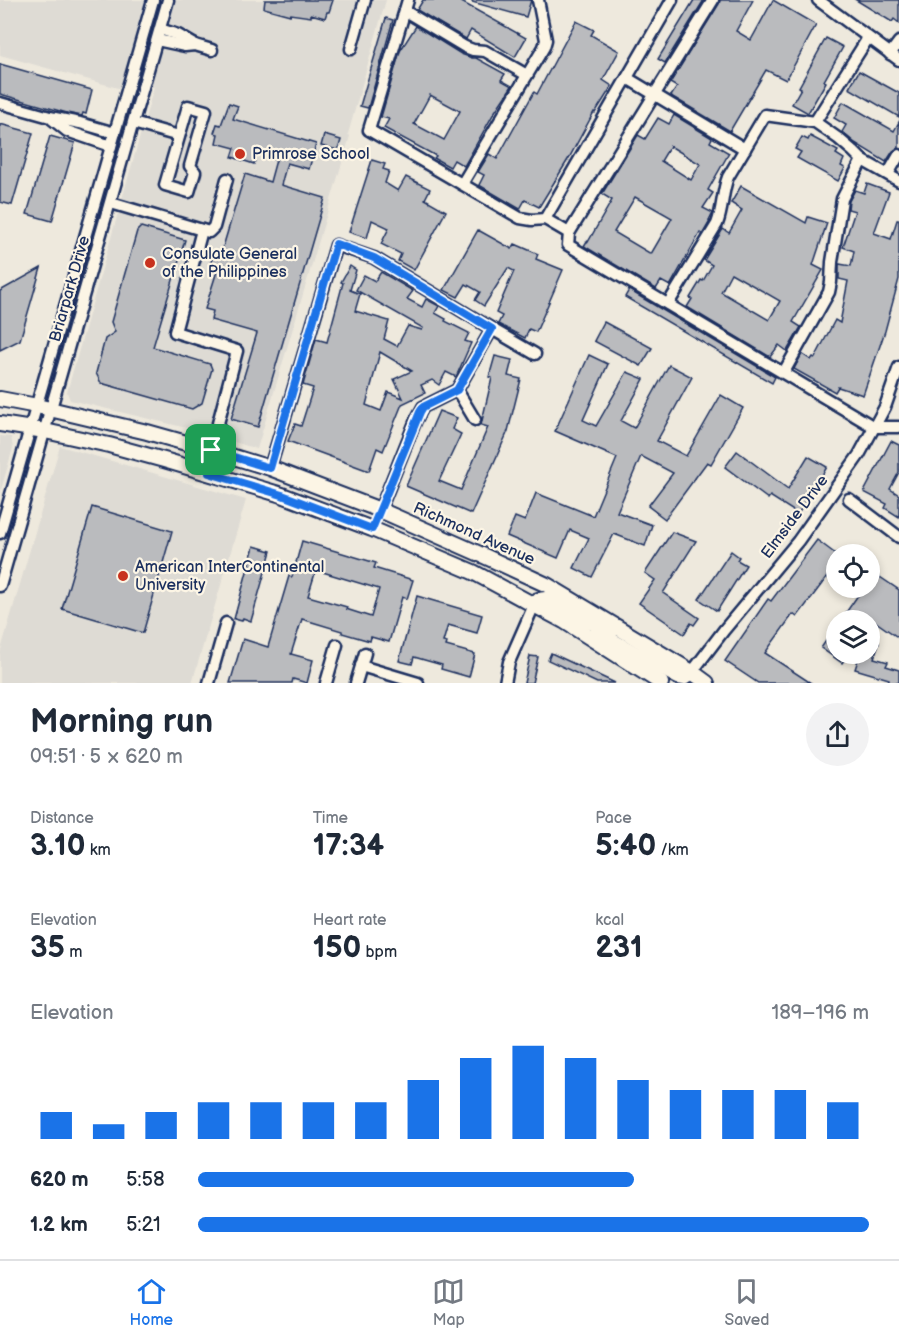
<!DOCTYPE html>
<html lang="en">
<head>
<meta charset="utf-8">
<style>
	:root { --surface:#fff; --page:#f2f2f3; --text:#1f2937; --muted:#747a83; --line:#e0e1e3; --accent:#1a73e8 }
	body { margin:0; font-family:"Balsamiq Sans",sans-serif; background:var(--page); color:var(--text); height:100vh; display:flex; flex-direction:column; font-size:22px; white-space:nowrap }
	* { box-sizing:border-box; margin:0 }
	p { font-size:20px; color:var(--muted) }
	.icon { flex:none; width:33px; height:33px; fill:none; stroke:currentColor; stroke-width:2; stroke-linecap:round; stroke-linejoin:round }
	.map { position:relative; height:683px; overflow:hidden }
	.panel { display:flex; flex-direction:column; background:var(--surface); flex:1 }
	.panel>* { flex:none }
	.fabs { position:absolute; left:826px; top:544px; display:grid; gap:12px }
	.fabs a { display:grid; place-items:center; width:54px; height:54px; border-radius:50%; background:var(--surface); box-shadow:0 3px 9px #0003; font-size:30px }
	.pin { position:absolute; display:grid; place-items:center; width:51px; height:51px; color:#fff; margin:-26px; border-radius:12px; box-shadow:0 3px 9px #0006 }
	.round { display:grid; place-items:center; flex:none; width:63px; height:63px; border-radius:32px; background:var(--page) }
	.headline { display:flex; align-items:center; justify-content:space-between; height:102px; padding:0 30px }
	h1 { font-size:33px; font-weight:700; line-height:45px }
	.metrics { display:grid; grid-template-columns:repeat(3,1fr); gap:9px; height:102px; padding:6px 30px }
	.metrics div { display:grid; align-content:center }
	.metrics b { font-size:30px; font-weight:700 }
	.metrics small { font-size:16px; font-weight:400 }
	.metrics p { font-size:16px }
	.chart { height:168px; padding:12px 30px }
	.chart p { display:flex; justify-content:space-between }
	.chart svg { width:100%; height:108px; margin-top:6px; stroke:var(--accent); stroke-width:6 }
	ul { padding:0 30px; list-style:none; font-size:20px }
	li { display:grid; grid-template-columns:96px 72px 1fr; align-items:center; height:45px }
	li i { height:15px; border-radius:8px; background:var(--accent) }
	.menu { display:flex; justify-content:space-around; align-items:center; height:84px; border-top:2px solid var(--line); background:var(--surface); font-size:16px; color:var(--muted) }
	.menu a { display:grid; justify-items:center; gap:3px }
	.menu .active { color:var(--accent) }
	.map>svg:first-child { display:block }
	.built { fill:#dedbd4 }
	.building { fill:#babbbe; stroke:#1b2f5e; stroke-width:1.5; fill-rule:evenodd }
	.lines { fill:none; stroke-linecap:round; stroke-linejoin:round }
	.minor-casing { stroke:#1b2f5e; stroke-width:15 }
	.major-casing { stroke:#1b2f5e; stroke-width:18 }
	.minor { stroke:#fcf5e5; stroke-width:10 }
	.major { stroke:#fcf5e5; stroke-width:14 }
	.route-casing { stroke:#fff; stroke-width:12 }
	.route { stroke:#1a73e8; stroke-width:8 }
	.poi-dot { fill:#c8321e; stroke:#fcf5e5; stroke-width:2 }
	.labels { text-anchor:middle; dominant-baseline:central; stroke-width:4.5; stroke-linejoin:round; paint-order:stroke }
	.poi-label { font-size:16px; fill:#1b2f5e; stroke:#fcf5e5; text-anchor:start }
	.street-label { font-size:16px; fill:#1b2f5e; stroke:#fcf5e5 }
</style>
</head>
<body>
<div class="map">
<svg width="899" height="683" viewBox="0 0 899 683">
	<rect width="100%" height="100%" fill="#eee9dd"/>
	<filter id="ink" filterUnits="userSpaceOnUse"><feTurbulence type="fractalNoise" baseFrequency=".0167" numOctaves="2"/><feDisplacementMap in="SourceGraphic" scale="12" xChannelSelector="R" yChannelSelector="G"/><feConvolveMatrix kernelMatrix="1 2 1 2 8 2 1 2 1" color-interpolation-filters="sRGB"/></filter>
	<g filter="url(#ink)">
		<g class="built">
			<path d="M0 0H386L348 134 350 136 257 449 195 430 70 400 67 392 154 87 118 88 0 55Z"/>
			<path d="M0 436 11 437 13 448 0 493Z"/>
			<path d="M60 446 246 500 192 683H0V653Z"/>
		</g>
		<g class="building">
			<path d="M265 0H333L329 12H327L325 18 311 14V17L290 14V15L264 8Z"/>
			<path d="M423 0H458L526 38 515 57 471 30 466 39 417 10Z"/>
			<path d="M472 0H531L526 17 472 2Z"/>
			<path d="M694 0H704L665 63 658 59Z"/>
			<path d="M720 0H753L736 31 751 40 773 0 816 25 786 80 766 70 730 131 671 96 677 87 670 83 719 4Z"/>
			<path d="M856 0H899V23L894 19 892 22Z"/>
			<path d="M386 18 393 20 368 108 360 106Z"/>
			<path d="M576 21 594 30 591 35 619 51 603 80 612 86 595 113 594 112 569 158 539 207 525 200 520 209 479 185 484 175 478 172 489 154 497 159 534 92 537 94Z"/>
			<path d="M416 26 461 54 472 58H476L505 74 501 80 512 86 494 113 464 166 454 160 450 167 434 158 436 156 384 128 389 119 381 117 400 51ZM430 95 460 111 444 140 414 124Z"/>
			<path d="M826 38 843 47 824 81 826 82 808 113 792 104 801 88 799 87Z"/>
			<path d="M0 64 92 90 86 114 83 113 82 116 67 113 0 94Z"/>
			<path d="M859 71 899 93V117L849 88Z"/>
			<path d="M843 102 894 131 899 122V148L893 151 886 162 855 143 842 132 846 125 834 118Z"/>
			<path d="M229 103 238 106 233 119 316 144 309 169 287 163 281 185 325 198 258 427 231 419 257 333 211 320 213 311 205 309 217 271 209 269 213 255 220 257 245 174 270 182 276 160 257 154 254 164 232 157 235 148 216 143 218 134 214 133 217 124 221 125Z"/>
			<path d="M674 115 712 138 710 142 729 153 708 190 713 193 703 208 713 213 709 221H710L702 235 700 233 670 286 661 281 656 289 584 246 587 241 588 242 612 200 602 194 638 135 645 139 658 118 669 124ZM670 146 700 164 691 180 661 161ZM635 197 672 218 651 254 614 232Z"/>
			<path d="M0 124 33 133 12 205 0 202Z"/>
			<path d="M324 135 341 140 338 150 321 146Z"/>
			<path d="M50 136 75 143 52 221 27 214Z"/>
			<path d="M810 136 838 151 836 154 844 159 841 166 845 168 838 181 797 158 801 152 795 149 802 137 808 140Z"/>
			<path d="M372 160 385 164 383 169 389 171 385 183 398 191 406 177 430 189 425 199 446 211 414 270 398 261 401 254 381 244 389 228 372 220 367 238 349 232Z"/>
			<path d="M867 184 889 192 874 233 891 239 897 220H899V279L885 331 863 395 838 387 835 392 794 369 802 354 811 360 813 357 815 358 835 320 840 323 848 281 839 279V264L851 266 854 251 843 247 855 211 848 209 849 201 855 190 864 193Z"/>
			<path d="M741 186 806 223 808 217 827 223 813 265 823 270 793 322 801 327 787 351 779 345 770 357 687 307 692 299 690 298 701 280 703 281 712 265 704 260 723 229 729 233 742 210 731 203ZM731 273 780 301 769 320 721 292Z"/>
			<path d="M141 227 185 240 153 347 210 364 212 369 202 403 192 409 101 383 96 373 105 339 115 332 111 322 137 231Z"/>
			<path d="M478 230 512 249 515 244 538 254 536 259 563 270 536 332 529 329 525 338 498 324 502 316 496 313 514 271 508 268 484 306 475 300 480 292 466 284 458 297 444 290Z"/>
			<path d="M350 266 356 270 350 290 360 294 355 311 389 321 384 339 397 346 408 326 422 330 423 328 356 290 364 275 375 281 381 272 413 291 407 299 422 307 426 299 439 306 435 313 446 319 445 321 469 333 465 341 471 343 456 377 446 372 439 385 432 380 421 385 425 393 402 404 383 451 377 448 369 471 288 441 295 424 301 426 313 388 303 385 316 339 327 342 343 283 341 282ZM380 352 412 371 394 379 403 398 388 392 381 411 366 405Z"/>
			<path d="M41 268 20 340 0 350V291Z"/>
			<path d="M629 290 775 377 772 383 625 297Z"/>
			<path d="M604 322 652 348 641 366 594 341Z"/>
			<path d="M589 355 608 364 583 420 596 426 627 372 644 379 621 421 634 428 669 365 692 377 657 441 686 456 721 395 743 408 711 464 707 462 665 519 648 506 673 473 641 456 617 512 652 525 645 546 614 534 592 577 574 568 589 538 570 530 558 558 507 536 515 517 525 521 536 493 593 516 617 458 555 431Z"/>
			<path d="M495 356 512 360 508 376 521 379 508 431 471 514 406 486 439 411 457 418 452 429 461 434 439 481 461 490 488 427 481 425 492 378 489 377Z"/>
			<path d="M891 441 899 445V472L890 489 899 495V517L885 508 887 504 864 492Z"/>
			<path d="M737 451 788 489 808 456 827 467 798 514 770 496 768 499 725 467Z"/>
			<path d="M92 507 172 531 143 633 62 609Z"/>
			<path d="M672 532 696 541 663 593 699 618 694 625 691 623 684 634 639 603 655 580 645 573Z"/>
			<path d="M817 540 837 555V584L827 577 797 617 793 614 765 653 811 683H758L725 661 768 599 771 601Z"/>
			<path d="M302 541 376 563 374 568 413 580 407 599 402 597 389 642 371 637 370 641 342 633V631L302 619 291 654 313 660 307 683 293 679 292 683H230L243 639 268 647 289 576 292 577ZM316 570 379 589 371 617 346 609 347 607 308 596Z"/>
			<path d="M254 546 271 551 251 621 243 618 242 621 234 619Z"/>
			<path d="M731 551 739 557 737 560 746 565 717 611 699 599Z"/>
			<path d="M874 573 899 590V638L873 620 872 622 840 621 863 588H870V579Z"/>
			<path d="M417 596 482 615 477 633 448 625 443 642 447 643 446 646 475 654 469 677 441 669 442 665 414 657 412 664 399 661Z"/>
			<path d="M837 625V654H849L842 663 821 648Z"/>
			<path d="M870 640 879 643 874 658 888 662 886 666 899 670V683H888L889 679 855 669 860 654H870Z"/>
			<path d="M551 653 615 683H597L548 660Z"/>
			<path d="M530 656 538 657 532 683H524Z"/>
		</g>
		<g class="lines">
			<g class="minor-casing">
				<g id="minor">
					<path d="M408 0 369 130 520 218 532 220 545 219 672 0"/>
					<path d="M713 0 569 233 568 245 874 427H899"/>
					<path d="M818 0 899 60"/>
					<path d="M405 11 465 47 473 50 485 51 527 75"/>
					<path d="M160 29 178 35 195 45"/>
					<path d="M157 40 185 46 195 45 212 50"/>
					<path d="M351 49 365 0"/>
					<path d="M890 54 899 42"/>
					<path d="M627 78 745 149"/>
					<path d="M0 103 50 117 80 123 115 133"/>
					<path d="M188 106 206 111 190 166 195 172 189 192 165 185Z"/>
					<path d="M52 119 67 131 111 146"/>
					<path d="M815 122 868 38"/>
					<path d="M133 123 179 136"/>
					<path d="M888 174 899 155"/>
					<path d="M462 184 544 47 546 40 538 0"/>
					<path d="M111 203 209 232 214 227 227 179"/>
					<path d="M545 219 569 233"/>
					<path d="M202 230 175 332 237 351 211 450"/>
					<path d="M668 304 717 224C723 209 722 192 728 177L765 115 815 122 839 139 853 151 862 160 899 181"/>
					<path d="M492 329 535 354"/>
					<path d="M784 372 829 292 831 282 832 262 842 199 862 160"/>
					<path d="M457 390 475 420"/>
					<path d="M270 468 336 245 374 258 492 329 457 390 423 407 416 420 380 510"/>
					<path d="M849 499 899 537"/>
					<path d="M0 533 153 0"/>
					<path d="M0 586 168 0"/>
					<path d="M361 666 418 683"/>
					<path d="M692 672 724 630 798 541 859 455 885 407 899 367"/>
					<path d="M209 683 226 623"/>
					<path d="M326 683 337 645"/>
					<path d="M356 683 365 653"/>
					<path d="M505 683 509 662 534 605"/>
				</g>
			</g>
			<g class="major-casing">
				<g id="major">
					<path d="M0 399 37 406 147 432 211 450 270 468 380 510 482 555 547 585 692 672 707 683"/>
					<path d="M0 424 45 431 109 445 164 460 282 495 372 529 473 572 534 605 564 621 661 683"/>
					<path d="M534 605 538 600 546 599 592 623 612 630"/>
					<path d="M591 637 604 636 678 677 684 678 692 672"/>
				</g>
			</g>
			<use href="#minor" class="minor"/>
			<use href="#major" class="major"/>
		</g>
	</g>
	<g class="lines" filter="url(#ink)">
		<g class="route-casing">
			<path id="route" d="M336 244 374 258 492 329 457 390 423 407 420 412 372 529 282 495 209 473 211 450 270 468Z"/>
		</g>
		<use href="#route" class="route"/>
	</g>
	<g class="poi-dot">
		<circle cx="240" cy="154" r="6"/>
		<circle cx="150" cy="263" r="6"/>
		<circle cx="123" cy="576" r="6"/>
	</g>
	<g class="labels">
		<g class="poi-label">
			<text x="252" y="154">Primrose School</text>
			<text x="162" y="254">Consulate General<tspan x="162" dy="18">of the Philippines</tspan></text>
			<text x="135" y="567">American InterContinental<tspan x="135" dy="18">University</tspan></text>
		</g>
		<g class="street-label">
			<text transform="translate(70 289) rotate(-74)">Briarpark Drive</text>
			<text transform="translate(795 517) rotate(-53)">Elmside Drive</text>
			<text transform="translate(474 534) rotate(24)">Richmond Avenue</text>
		</g>
	</g>
</svg>
<div class="fabs">
<a><svg class="icon" aria-label="locate" viewBox="0 0 24 24"><circle cx="12" cy="12" r="6"/><path d="M12 2v4M12 18v4M2 12h4M18 12h4"/></svg></a>
<a><svg class="icon" aria-label="layers" viewBox="0 0 24 24"><path d="M12 4l9 5-9 5-9-5zM3 14l9 5 9-5"/></svg></a>
</div>
<div class="pin" style="left:211px;top:450px;background:#1e9e55"><svg class="icon" aria-label="arrive" viewBox="0 0 24 24"><path d="M6 21V4h12l-3 4 3 4H6"/></svg></div>
</div>
<section class="panel">
<div class="headline"><div><h1>Morning run</h1><p>09:51 · 5 × 620 m</p></div><a class="round"><svg class="icon" aria-label="share" viewBox="0 0 24 24"><path d="M12 15V3M7 8l5-5 5 5M5 13v7h14v-7"/></svg></a></div>
<div class="metrics">
<div><p>Distance</p><b>3.10<small> km</small></b></div>
<div><p>Time</p><b>17:34</b></div>
<div><p>Pace</p><b>5:40<small> /km</small></b></div>
</div>
<div class="metrics">
<div><p>Elevation</p><b>35<small> m</small></b></div>
<div><p>Heart rate</p><b>150<small> bpm</small></b></div>
<div><p>kcal</p><b>231</b></div>
</div>
<div class="chart"><p><span>Elevation</span>189–196 m</p>
<svg viewBox="0 0 160 44" preserveAspectRatio="none"><path d="M5 44V33M15 44V38M25 44V33M35 44V29M45 44V29M55 44V29M65 44V29M75 44V20M85 44V11M95 44V6M105 44V11M115 44V20M125 44V24M135 44V24M145 44V24M155 44V29"/></svg>
</div>
<ul>
<li><b>620 m</b>5:58<i style="width:65%"></i></li>
<li><b>1.2 km</b>5:21<i style="width:100%"></i></li>
</ul>
</section>
<nav class="menu">
<a class="active"><svg class="icon" aria-label="home" viewBox="0 0 24 24"><path d="M3 11l9-7 9 7M6 9v11h12V9"/></svg>Home</a>
<a><svg class="icon" aria-label="map" viewBox="0 0 24 24"><path d="M3 6l6-2 6 2 6-2v14l-6 2-6-2-6 2zM9 4v14M15 6v14"/></svg>Map</a>
<a><svg class="icon" aria-label="saved" viewBox="0 0 24 24"><path d="M7 4h10v16l-5-4-5 4z"/></svg>Saved</a>
</nav>
</body>
</html>
